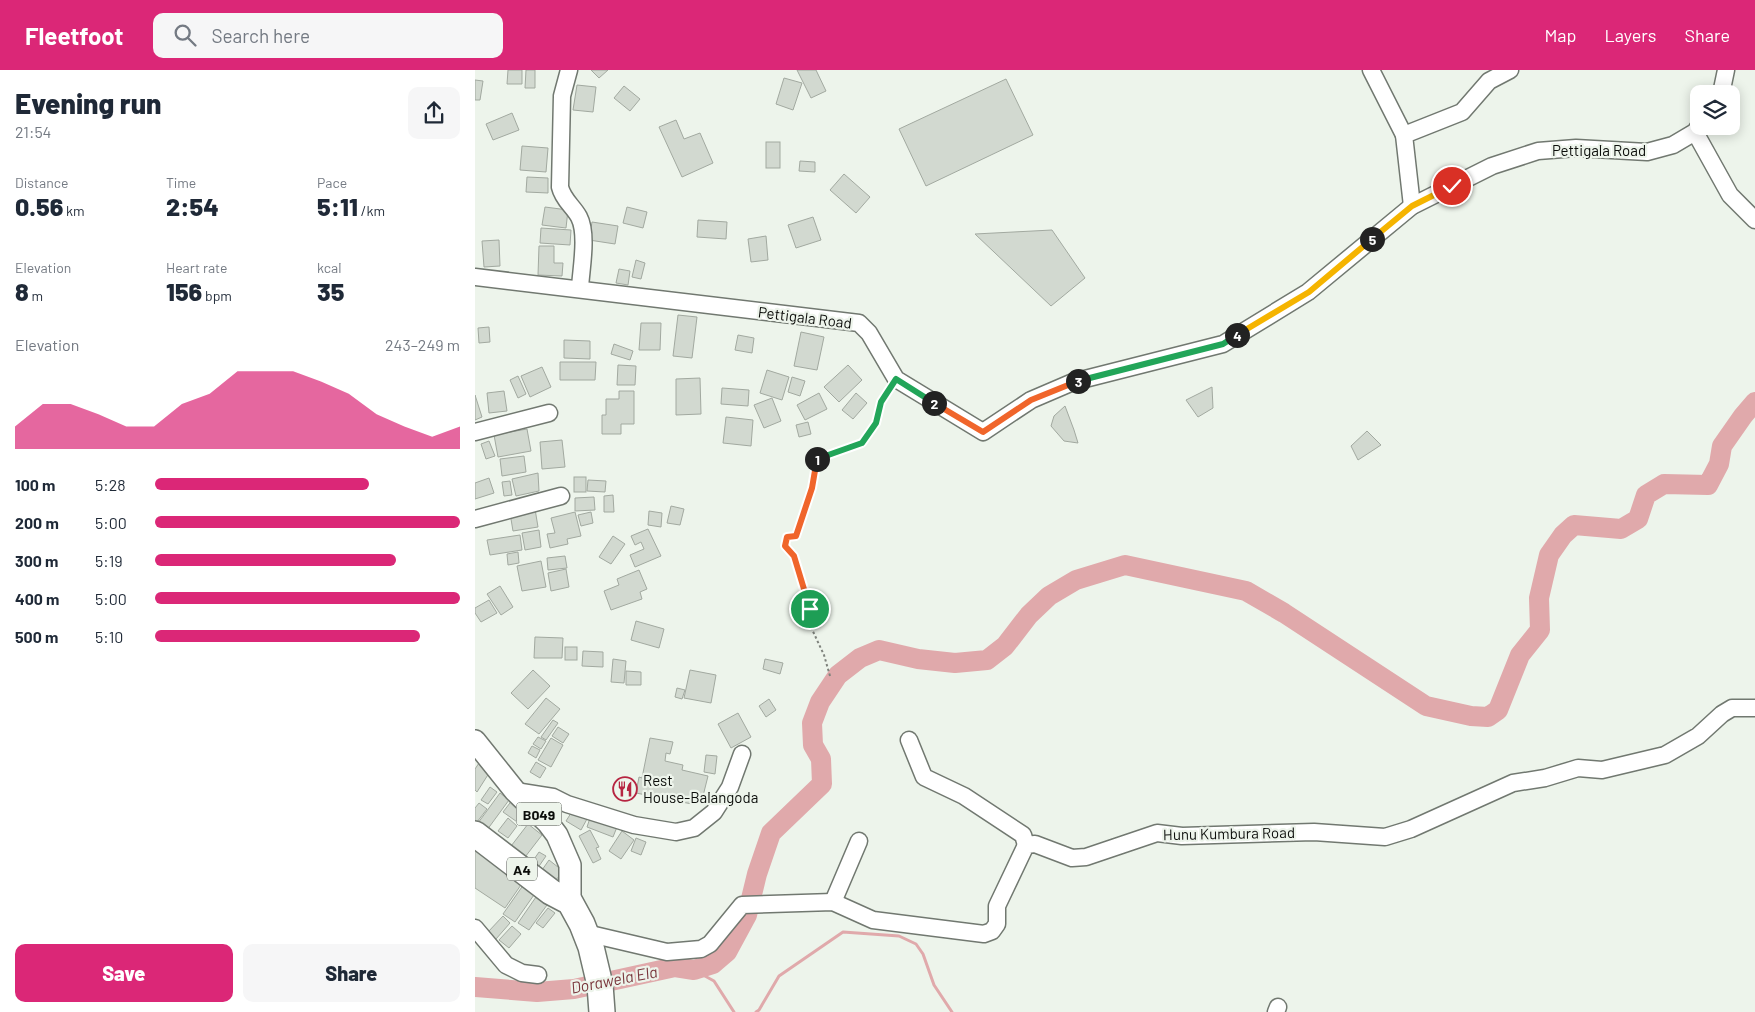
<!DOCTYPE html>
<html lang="en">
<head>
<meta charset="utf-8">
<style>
	:root { --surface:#fff; --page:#f6f6f7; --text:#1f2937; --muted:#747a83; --accent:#db2777 }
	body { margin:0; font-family:Barlow,sans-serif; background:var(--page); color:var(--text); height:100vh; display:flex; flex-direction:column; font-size:19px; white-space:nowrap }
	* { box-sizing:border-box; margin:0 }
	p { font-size:16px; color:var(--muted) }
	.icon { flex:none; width:28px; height:28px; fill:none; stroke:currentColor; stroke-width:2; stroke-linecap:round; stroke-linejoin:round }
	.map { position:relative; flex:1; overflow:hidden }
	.sheet { display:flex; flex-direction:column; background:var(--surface); width:475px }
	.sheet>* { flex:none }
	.tools { position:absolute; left:1215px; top:15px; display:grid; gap:10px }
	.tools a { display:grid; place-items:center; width:50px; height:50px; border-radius:10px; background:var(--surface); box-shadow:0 2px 12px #0003; font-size:25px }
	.pin { position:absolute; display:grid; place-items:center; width:42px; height:42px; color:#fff; margin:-21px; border:2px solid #fff; border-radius:50%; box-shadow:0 1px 5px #0007 }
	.km { position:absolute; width:25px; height:25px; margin:-12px; border-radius:50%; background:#222; color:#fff; font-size:14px; line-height:25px; text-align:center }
	.round { display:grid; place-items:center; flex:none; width:52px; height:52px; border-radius:10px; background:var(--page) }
	.summary { display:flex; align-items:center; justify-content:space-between; height:85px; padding:0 15px }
	h1 { font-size:28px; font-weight:800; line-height:38px }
	.figures { display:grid; grid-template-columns:repeat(3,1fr); gap:8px; height:85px; padding:5px 15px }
	.figures div { display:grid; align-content:center }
	.figures b { font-size:25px; font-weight:800 }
	.figures small { font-size:14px; font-weight:400 }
	.figures p { font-size:14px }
	.chart { height:140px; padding:10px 15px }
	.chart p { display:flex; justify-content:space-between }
	.chart svg { width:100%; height:90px; margin-top:5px; fill:var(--accent); opacity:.7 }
	.cta { display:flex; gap:10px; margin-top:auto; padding:10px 15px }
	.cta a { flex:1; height:58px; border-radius:10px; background:var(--accent); color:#fff; font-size:20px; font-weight:800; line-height:58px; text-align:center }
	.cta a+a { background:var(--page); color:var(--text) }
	ul { padding:0 15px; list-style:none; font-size:16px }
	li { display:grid; grid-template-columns:80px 60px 1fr; align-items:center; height:38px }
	li i { height:12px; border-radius:6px; background:var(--accent) }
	header { display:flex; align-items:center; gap:30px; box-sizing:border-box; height:70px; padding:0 25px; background:var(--accent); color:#fff }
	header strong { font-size:24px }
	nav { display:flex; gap:28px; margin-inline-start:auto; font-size:18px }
	.search { width:350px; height:45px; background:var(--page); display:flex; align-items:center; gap:12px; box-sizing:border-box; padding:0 18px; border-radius:10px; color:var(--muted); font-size:19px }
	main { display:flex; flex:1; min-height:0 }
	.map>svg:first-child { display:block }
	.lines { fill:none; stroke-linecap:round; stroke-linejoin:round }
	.stream { stroke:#e0a9ab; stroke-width:3 }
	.river { stroke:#e0a9ab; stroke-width:20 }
	.building { fill:#d2d9d0; stroke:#a2a9a0 }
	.minor-casing { stroke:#717870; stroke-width:19 }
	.major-casing { stroke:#717870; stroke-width:24 }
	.highway-casing { stroke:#717870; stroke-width:28 }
	.path { stroke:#7e827c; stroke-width:2; stroke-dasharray:2.5 2.5; stroke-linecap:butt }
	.minor { stroke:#fff; stroke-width:16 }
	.major { stroke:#fff; stroke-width:21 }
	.highway { stroke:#fff; stroke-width:25 }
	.split-1-casing { stroke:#fff; stroke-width:10 }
	.split-2-casing { stroke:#fff; stroke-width:10 }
	.split-3-casing { stroke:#fff; stroke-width:10 }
	.split-4-casing { stroke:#fff; stroke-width:10 }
	.split-5-casing { stroke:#fff; stroke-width:10 }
	.split-6-casing { stroke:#fff; stroke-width:10 }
	.split-1 { stroke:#f0652b; stroke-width:6 }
	.split-2 { stroke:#22a559; stroke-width:6 }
	.split-3 { stroke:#f0652b; stroke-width:6 }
	.split-4 { stroke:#22a559; stroke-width:6 }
	.split-5 { stroke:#f5b400; stroke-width:6 }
	.split-6 { stroke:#f5b400; stroke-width:6 }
	.labels { text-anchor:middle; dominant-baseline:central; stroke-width:4.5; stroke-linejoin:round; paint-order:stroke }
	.shield { fill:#edf4eb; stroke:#50534e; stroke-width:1 }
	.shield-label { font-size:14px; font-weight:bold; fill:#0c0e0b }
	.street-label { font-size:15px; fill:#0c0e0b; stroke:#edf4eb }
	.poi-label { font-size:15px; fill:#0c0e0b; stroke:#edf4eb; text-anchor:start }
	.water-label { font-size:16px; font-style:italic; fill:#79353b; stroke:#edf4eb }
</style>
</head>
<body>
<header>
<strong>Fleetfoot</strong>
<div class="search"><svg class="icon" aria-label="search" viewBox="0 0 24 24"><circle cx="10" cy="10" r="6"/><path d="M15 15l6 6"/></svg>Search here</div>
<nav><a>Map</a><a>Layers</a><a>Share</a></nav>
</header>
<main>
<section class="sheet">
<div class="summary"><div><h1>Evening run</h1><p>21:54</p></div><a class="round"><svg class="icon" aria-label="share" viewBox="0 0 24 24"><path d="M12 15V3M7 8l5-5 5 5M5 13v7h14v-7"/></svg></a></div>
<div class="figures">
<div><p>Distance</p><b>0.56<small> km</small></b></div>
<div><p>Time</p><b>2:54</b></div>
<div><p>Pace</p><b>5:11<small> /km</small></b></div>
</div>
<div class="figures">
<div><p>Elevation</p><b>8<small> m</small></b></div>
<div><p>Heart rate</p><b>156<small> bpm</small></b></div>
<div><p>kcal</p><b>35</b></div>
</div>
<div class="chart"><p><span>Elevation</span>243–249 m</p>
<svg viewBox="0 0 160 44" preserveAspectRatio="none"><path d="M0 44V33L10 22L20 22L30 27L40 33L50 33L60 22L70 17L80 6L90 6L100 6L110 11L120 17L130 27L140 33L150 38L160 33V44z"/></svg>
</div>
<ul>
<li><b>100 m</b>5:28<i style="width:70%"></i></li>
<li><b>200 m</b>5:00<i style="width:100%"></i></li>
<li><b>300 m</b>5:19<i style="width:79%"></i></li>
<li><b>400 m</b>5:00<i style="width:100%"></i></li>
<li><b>500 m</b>5:10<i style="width:87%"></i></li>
</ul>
<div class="cta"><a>Save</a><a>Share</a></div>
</section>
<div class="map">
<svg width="1280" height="942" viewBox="0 0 1280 942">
	<rect width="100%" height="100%" fill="#edf4eb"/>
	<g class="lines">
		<g class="stream">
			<path d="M219 900 239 911 259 942"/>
			<path d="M281 942 284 940 304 906 368 862 424 866 441 874 448 884 459 915 477 942"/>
		</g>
		<path class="river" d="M0 917 62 922 99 919 200 897 219 900 238 894 252 882 272 845 282 804 296 763 347 714 346 689 338 675 337 653 345 632 363 605 385 588 404 580 443 589 480 593 512 590 530 576 554 545 574 526 601 510 650 495 771 521 809 543 951 636 996 646 1013 647 1023 640 1045 585 1065 560 1064 528 1074 485 1088 465 1099 455 1146 459 1163 449 1171 425 1189 414 1233 415 1244 394 1247 376 1268 346 1280 332"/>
	</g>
	<g class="building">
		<path d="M33 0H47V14H32Z"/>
		<path d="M51 0H60V18H50Z"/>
		<path d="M116 0H133L124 8Z"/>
		<path d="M322 0H341L351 21 336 28Z"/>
		<path d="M309 8 327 13 318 40 301 34Z"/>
		<path d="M531 9 558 65 451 116 424 59Z"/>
		<path d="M0 10 8 11 5 30H0Z"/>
		<path d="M102 15 121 17 118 42 98 40Z"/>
		<path d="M149 16 165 29 155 41 139 28Z"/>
		<path d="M37 43 44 60 18 70 11 54Z"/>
		<path d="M201 50 209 69 225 63 238 93 207 107 184 57Z"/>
		<rect x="291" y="72" width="14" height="26"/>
		<path d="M47 76 73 78 71 102 45 100Z"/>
		<path d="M325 91 340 92V102L324 101Z"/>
		<path d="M369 104 395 127 381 143 355 120Z"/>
		<path d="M52 107 73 108V123L51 122Z"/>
		<path d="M70 137 93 140 91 158 67 155Z"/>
		<path d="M152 137 172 142 168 158 148 153Z"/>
		<path d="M338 147 346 170 321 178 313 155Z"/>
		<path d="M223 150 252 152 251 169 222 167Z"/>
		<path d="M117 152 143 156 140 174 114 170Z"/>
		<path d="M66 158 96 160 95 175 65 173Z"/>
		<path d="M577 160 610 208 576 236 500 164Z"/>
		<path d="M291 166 293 190 276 192 273 169Z"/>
		<path d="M24 170 25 196 9 197 7 171Z"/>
		<path d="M64 176H79V193H88L87 206 63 205Z"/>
		<path d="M161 190 170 193 166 209 157 207Z"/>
		<path d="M144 199 155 201 153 215 141 213Z"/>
		<path d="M203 245 222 247 217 288 198 286Z"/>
		<path d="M166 253H186L185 280H164Z"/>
		<path d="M14 257 15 272 4 273 3 258Z"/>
		<path d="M326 262 349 267 342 300 319 296Z"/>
		<path d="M263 265 279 268 277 283 260 280Z"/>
		<path d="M89 270 115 271V289L89 288Z"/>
		<path d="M139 274 158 281 155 290 136 284Z"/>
		<path d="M85 292H121L120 310H85Z"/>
		<path d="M143 295 161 296 160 315H142Z"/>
		<path d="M373 295 387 310 364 332 349 317Z"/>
		<path d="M67 297 76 317 55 327 46 306Z"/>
		<path d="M292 300 314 307 307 330 285 323Z"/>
		<path d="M43 306 51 324 43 328 35 310Z"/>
		<path d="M317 307 330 311 325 326 313 322Z"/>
		<path d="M225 308 226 344 201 345V309Z"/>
		<path d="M737 317 738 338 723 347 711 330Z"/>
		<path d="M247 318 274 320 273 336 246 334Z"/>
		<path d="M29 321 32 341 14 343 12 323Z"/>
		<path d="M144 321H159V354H146V364H127V345H131V329H144Z"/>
		<path d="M344 323 352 339 330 350 322 335Z"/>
		<path d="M381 323 392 333 378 349 367 340Z"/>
		<path d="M0 325 7 347 0 350Z"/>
		<path d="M297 328 306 351 289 358 279 335Z"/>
		<path d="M590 336 599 360 603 373 589 371 576 356 579 346Z"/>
		<path d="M251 347 278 350 276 376 248 373Z"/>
		<path d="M333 352 336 364 324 367 321 355Z"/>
		<path d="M52 359 56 381 23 387 19 365Z"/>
		<path d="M892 361 906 375 883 390 876 376Z"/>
		<path d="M87 370 90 397 67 399 65 372Z"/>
		<path d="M14 371 20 386 11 389 6 374Z"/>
		<path d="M49 386 51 402 27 406 25 389Z"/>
		<path d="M63 403 64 421 41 426 37 409Z"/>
		<rect x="99" y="407" width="12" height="15"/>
		<path d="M14 408 19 423 0 429V413Z"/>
		<path d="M113 410 131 411 130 422 112 421Z"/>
		<path d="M35 411 37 425 29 426 27 412Z"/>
		<path d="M138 425 139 442H129V426Z"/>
		<path d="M119 427 120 440 100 441V428Z"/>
		<path d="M196 436 209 439 205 455 192 453Z"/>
		<path d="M60 439 63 457 38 461 35 443Z"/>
		<path d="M174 441 187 443 186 457 173 455Z"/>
		<path d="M100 442 106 466 92 469 93 474 75 478 72 464 80 463 76 448Z"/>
		<path d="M116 442 118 453 106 456 103 445Z"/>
		<path d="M173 459 186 486 160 497 155 485 169 479 166 472 160 475 156 466Z"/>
		<path d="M64 460 66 477 50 480 47 463Z"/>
		<path d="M45 465 47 480 15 485 12 470Z"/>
		<path d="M138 466 150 474 136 494 124 487Z"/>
		<path d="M43 482 44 493 33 495 32 484Z"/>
		<path d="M90 486 92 498 73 500 72 488Z"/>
		<path d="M66 491 71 517 47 521 42 496Z"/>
		<path d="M91 499 94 517 76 521 73 503Z"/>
		<path d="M164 500 172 519 165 522 167 529 136 540 129 521 144 515 142 509Z"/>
		<path d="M25 516 38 537 26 545 12 524Z"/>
		<path d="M14 530 22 543 6 552 0 543V538Z"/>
		<path d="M161 551 189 559 184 578 156 570Z"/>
		<path d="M60 567 88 568 87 588H59Z"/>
		<rect x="90" y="577" width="12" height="13"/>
		<path d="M108 581 128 582V597L107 596Z"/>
		<path d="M138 589 151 591 149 613 136 612Z"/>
		<path d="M290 589 308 593 305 604 288 599Z"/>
		<path d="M58 600 75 616 53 639 36 623Z"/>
		<path d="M215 600 241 605 236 633 209 628Z"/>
		<path d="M151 601 166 602V615H151Z"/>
		<path d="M202 618 210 620 207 629 200 627Z"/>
		<path d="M71 628 85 639 64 664 50 654Z"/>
		<path d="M294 629 301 640 291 647 284 636Z"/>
		<path d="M263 643 276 667 256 678 243 654Z"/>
		<path d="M78 650 83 653 71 670 66 667Z"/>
		<path d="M83 657 94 664 88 673 77 666Z"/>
		<path d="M63 667 71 671 66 679 58 674Z"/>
		<path d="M76 668 88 675 76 697 63 690Z"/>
		<path d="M175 668 198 672 195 684 191 683 190 691 208 695 207 700 233 706 228 726 219 725 217 734 161 723 164 707 167 708Z"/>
		<path d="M57 676 65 680 61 688 53 683Z"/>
		<path d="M231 685 242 686 240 704 229 702Z"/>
		<path d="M61 692 71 698 65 708 55 702Z"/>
		<path d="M4 693 16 700 2 722 0 720V699Z"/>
		<path d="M15 717 22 722 13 734 6 730Z"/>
		<path d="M25 723 34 730 12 760 3 753Z"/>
		<path d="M38 729 55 741 45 754 28 742Z"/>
		<path d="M4 733 12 739 2 752 0 751V738Z"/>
		<path d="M98 740 112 749 106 760 91 751Z"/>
		<path d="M33 748 42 756 33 768 23 761Z"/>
		<path d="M115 748 142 757 138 767 112 757Z"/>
		<path d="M53 754 67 765 47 791 33 780Z"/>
		<path d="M115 760 124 777 121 778 126 789 118 793 104 766Z"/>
		<path d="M147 761 159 770 146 789 134 781Z"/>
		<path d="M161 768 171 772 166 785 156 781Z"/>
		<path d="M0 780 48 812 30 838 0 818Z"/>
		<path d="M64 782 71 786 60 802 53 798Z"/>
		<path d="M74 790 88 801 81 810 67 800Z"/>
		<path d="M49 814 61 822 40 852 28 844Z"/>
		<path d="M61 827 72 835 54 860 43 853Z"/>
		<path d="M73 838 80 843 68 858 61 853Z"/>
		<path d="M28 846 35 853 21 869 13 862Z"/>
		<path d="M37 856 46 864 34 878 24 870Z"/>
	</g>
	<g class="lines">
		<g class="minor-casing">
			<g id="minor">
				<path d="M94 0 87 26 85 117C88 130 98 136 104 147 113 164 106 199 105 218"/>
				<path d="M896 0 929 65"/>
				<path d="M1246 24 1251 0"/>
				<path d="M1220 62 1255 125 1280 150"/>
				<path d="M937 136 929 65 987 42 1014 11 1035 0"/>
				<path d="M0 207 384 253 394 263 421 309 508 362 556 330 598 312 748 274 833 222 937 136 1017 96 1063 81 1101 78 1172 82 1198 75 1220 62 1224 56"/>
				<path d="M0 362 74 343"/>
				<path d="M0 449 86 426"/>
				<path d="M434 670 449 707 489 726 548 765 551 775"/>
				<path d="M40 721 78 727 92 734 159 755 201 762 219 758 239 742 255 717 267 684"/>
				<path d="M358 832 384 771"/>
				<path d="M0 858 31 895 47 903 63 905"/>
				<path d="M111 863 192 882 226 879 235 874 267 835 358 832 398 850 509 864 517 861 522 854V836L551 775 560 774 597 788 611 787 682 763 707 766 839 762 910 767 936 759 1038 713 1070 708 1103 698 1127 700 1190 685 1223 666 1247 644 1257 638H1280"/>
				<path d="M801 942 803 937"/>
			</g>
		</g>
		<g class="major-casing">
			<path id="major" d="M0 671 40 721 73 753 82 765 95 795V832"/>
		</g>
		<g class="highway-casing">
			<path id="highway" d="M0 764 76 822 95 832 107 854 116 877 125 915 127 942"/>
		</g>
		<path class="path" d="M355 606 349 585 335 555V539L332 525 319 486 310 475 312 467 321 466 337 418 343 388 387 373 401 353 405 332 414 320"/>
		<use href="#minor" class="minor"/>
		<use href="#major" class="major"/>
		<use href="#highway" class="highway"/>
	</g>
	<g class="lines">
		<g class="split-1-casing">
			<path id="split-1" d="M335 539 319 486 310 476 312 467 321 466 337 418 342 389"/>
		</g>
		<g class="split-2-casing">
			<path id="split-2" d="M342 389 387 373 401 353 406 332 421 309 459 333"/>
		</g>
		<g class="split-3-casing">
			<path id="split-3" d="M459 333 508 362 556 330 603 311"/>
		</g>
		<g class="split-4-casing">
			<path id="split-4" d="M603 311 748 274 762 265"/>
		</g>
		<g class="split-5-casing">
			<path id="split-5" d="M762 265 834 222 897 169"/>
		</g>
		<g class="split-6-casing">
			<path id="split-6" d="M897 169 937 136 977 116"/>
		</g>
		<use href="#split-1" class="split-1"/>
		<use href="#split-2" class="split-2"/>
		<use href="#split-3" class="split-3"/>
		<use href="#split-4" class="split-4"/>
		<use href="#split-5" class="split-5"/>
		<use href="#split-6" class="split-6"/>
	</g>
	<defs>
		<g id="restaurant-ring" transform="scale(1.25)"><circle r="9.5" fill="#edf4eb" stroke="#b62441" stroke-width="1.5"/><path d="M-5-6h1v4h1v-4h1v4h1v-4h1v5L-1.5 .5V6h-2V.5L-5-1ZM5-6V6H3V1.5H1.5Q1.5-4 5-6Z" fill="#b62441"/></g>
	</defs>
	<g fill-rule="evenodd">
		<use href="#restaurant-ring" x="150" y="719"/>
	</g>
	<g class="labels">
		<g class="shield">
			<rect x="41.5" y="732.5" width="45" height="23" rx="4"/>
			<rect x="32" y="787.5" width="30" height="23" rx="4"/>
		</g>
		<g class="shield-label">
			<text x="64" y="744">B049</text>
			<text x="47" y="799">A4</text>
		</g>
		<g class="street-label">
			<text x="1124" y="80">Pettigala Road</text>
			<text transform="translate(330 247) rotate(7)">Pettigala Road</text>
			<text transform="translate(754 763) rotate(-1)">Hunu Kumbura Road</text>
		</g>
		<g class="poi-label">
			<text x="168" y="710">Rest<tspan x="168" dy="17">House-Balangoda</tspan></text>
		</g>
		<g class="water-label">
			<text transform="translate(139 909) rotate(-11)">Dorawela Ela</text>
		</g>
	</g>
</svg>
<div class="tools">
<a><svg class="icon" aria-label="layers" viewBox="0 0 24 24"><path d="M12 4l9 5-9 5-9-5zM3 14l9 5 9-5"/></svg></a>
</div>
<div class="pin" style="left:335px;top:539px;background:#1e9e55"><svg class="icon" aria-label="arrive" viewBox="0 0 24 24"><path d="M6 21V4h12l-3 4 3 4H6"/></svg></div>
<div class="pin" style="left:977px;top:116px;background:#d93025"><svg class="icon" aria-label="check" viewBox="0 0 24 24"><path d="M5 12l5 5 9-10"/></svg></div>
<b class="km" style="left:342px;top:389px">1</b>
<b class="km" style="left:459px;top:333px">2</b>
<b class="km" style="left:603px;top:311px">3</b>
<b class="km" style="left:762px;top:265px">4</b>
<b class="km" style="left:897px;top:169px">5</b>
</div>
</main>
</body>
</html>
